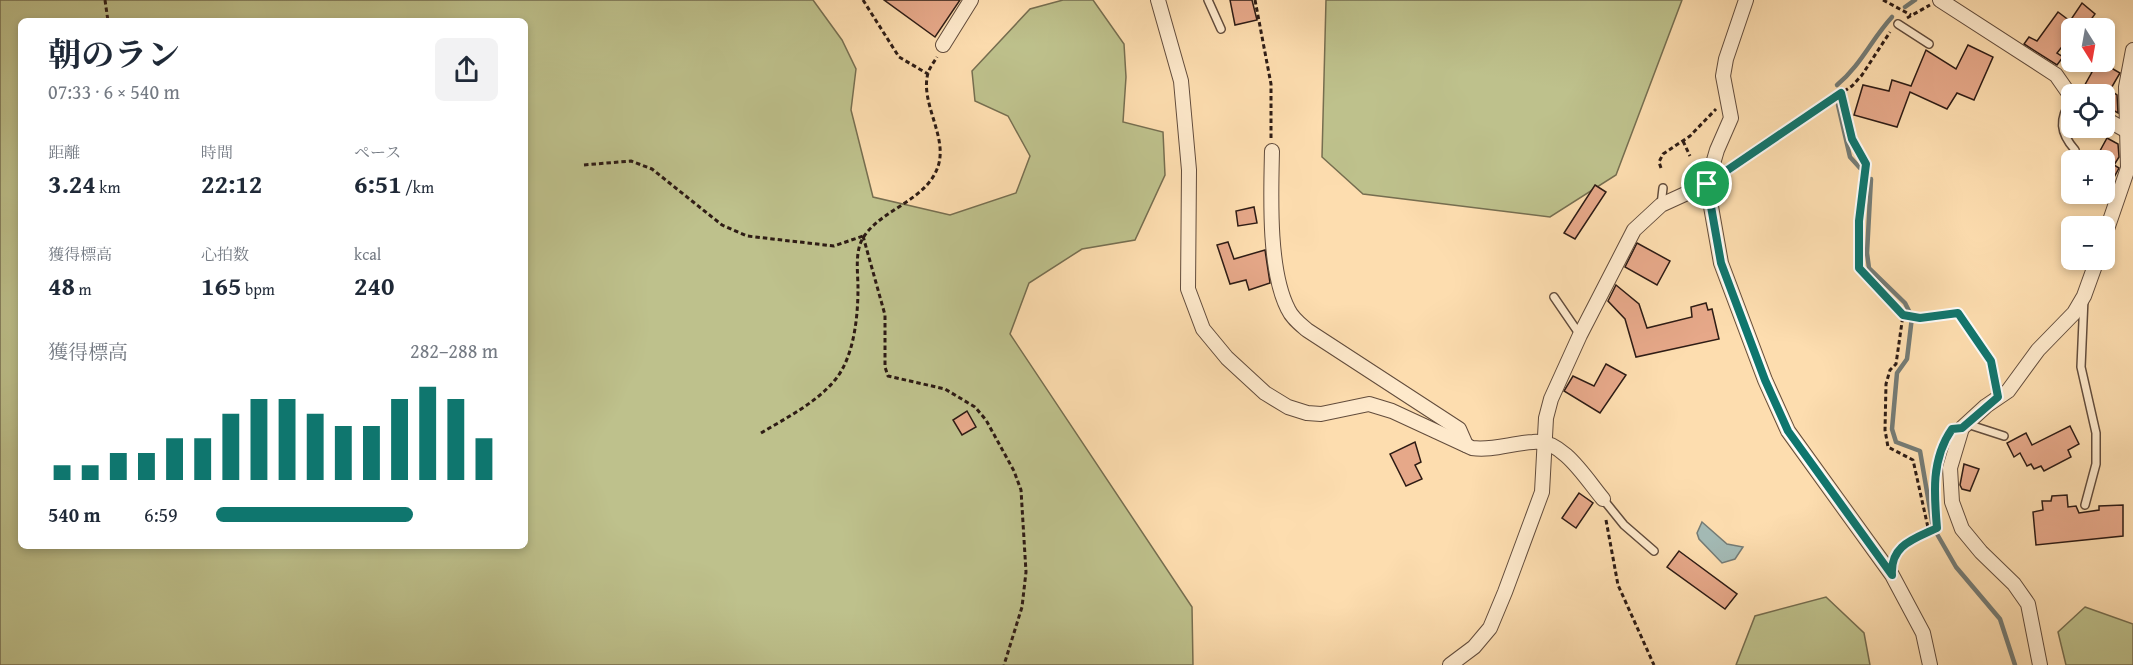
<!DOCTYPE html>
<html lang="ja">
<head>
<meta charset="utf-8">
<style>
	:root { --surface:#fff; --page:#f2f2f3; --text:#1f2937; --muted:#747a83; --accent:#0f766e }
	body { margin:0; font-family:"Gentium Book Plus","Noto Serif JP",serif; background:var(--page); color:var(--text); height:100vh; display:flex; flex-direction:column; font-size:22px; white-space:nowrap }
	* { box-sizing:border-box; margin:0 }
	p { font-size:20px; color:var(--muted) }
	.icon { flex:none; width:33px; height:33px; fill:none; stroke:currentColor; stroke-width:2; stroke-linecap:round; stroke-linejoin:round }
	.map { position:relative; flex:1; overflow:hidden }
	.panel { position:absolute; left:18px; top:18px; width:510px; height:531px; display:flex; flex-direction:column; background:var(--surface); border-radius:9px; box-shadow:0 3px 9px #0003 }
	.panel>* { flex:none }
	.needle { width:39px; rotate:169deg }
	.fabs { position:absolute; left:2061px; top:18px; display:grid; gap:12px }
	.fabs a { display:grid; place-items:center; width:54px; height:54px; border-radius:9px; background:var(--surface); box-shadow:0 3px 9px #0003; font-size:30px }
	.pin { position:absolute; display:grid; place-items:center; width:51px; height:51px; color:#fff; margin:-26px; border:3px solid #fff; border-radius:50%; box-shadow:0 2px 6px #0007 }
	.round { display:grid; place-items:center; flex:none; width:63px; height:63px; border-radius:9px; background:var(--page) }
	.overview { display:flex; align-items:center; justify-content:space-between; height:102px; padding:0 30px }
	h1 { font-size:33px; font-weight:700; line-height:45px }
	.stats { display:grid; grid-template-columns:repeat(3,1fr); gap:9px; height:102px; padding:6px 30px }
	.stats div { display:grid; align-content:center }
	.stats b { font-size:26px; font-weight:700 }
	.stats small { font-size:16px; font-weight:400 }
	.stats p { font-size:16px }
	.chart { height:168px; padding:12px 30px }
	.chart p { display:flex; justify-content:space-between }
	.chart svg { width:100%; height:108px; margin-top:6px; stroke:var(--accent); stroke-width:6 }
	ul { padding:0 30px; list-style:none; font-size:20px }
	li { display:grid; grid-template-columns:96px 72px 1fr; align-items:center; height:45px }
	li i { height:15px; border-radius:8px; background:var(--accent) }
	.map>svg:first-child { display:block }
	.green { fill:#bec18c; stroke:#766e50; stroke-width:1.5; fill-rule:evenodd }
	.water { fill:#a3bab5; stroke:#747b75; stroke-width:1.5 }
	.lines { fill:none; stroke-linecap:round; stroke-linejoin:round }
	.stream { stroke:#747b75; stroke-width:4.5 }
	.building { fill:#e6a889; stroke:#2e1c15; stroke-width:1.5 }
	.lane-casing { stroke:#624c3c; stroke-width:10 }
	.street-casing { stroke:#624c3c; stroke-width:16 }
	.path { stroke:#2e1c15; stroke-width:3; stroke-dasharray:4.5 3; stroke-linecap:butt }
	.lane { stroke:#fee9cb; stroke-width:7 }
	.street { stroke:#fee9cb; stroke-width:14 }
	.route-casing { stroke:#fff; stroke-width:12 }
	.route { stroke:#0f766e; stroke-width:8 }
</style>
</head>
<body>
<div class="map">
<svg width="2133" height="665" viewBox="0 0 2133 665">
	<rect width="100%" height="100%" fill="#fdddaf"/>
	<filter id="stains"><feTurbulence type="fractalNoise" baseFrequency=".00333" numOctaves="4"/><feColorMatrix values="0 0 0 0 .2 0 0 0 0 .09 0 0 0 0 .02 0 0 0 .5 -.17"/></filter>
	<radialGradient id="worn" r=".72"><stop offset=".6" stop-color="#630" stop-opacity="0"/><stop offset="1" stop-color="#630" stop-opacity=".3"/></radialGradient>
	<g class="green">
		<path d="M0 0H813L842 40 856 69 851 110 873 197 950 215 1016 193 1030 156 1008 116 975 101 972 71 1030 9 1063 0H1093L1124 44 1126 77 1123 122 1163 132 1165 175 1135 240 1082 249 1029 283 1010 334 1192 607 1193 665H0ZM21 21H525V546H21Z"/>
		<path d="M1326 0H1682L1616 175 1550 217 1363 194 1322 157Z"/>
		<path d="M1826 597 1864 633 1870 665H1736L1755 616Z"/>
		<path d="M2085 607 2133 624V665H2066L2058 632Z"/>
	</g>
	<path class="water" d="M1702 522 1727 544 1743 547 1735 559 1722 563 1699 539 1697 533Z"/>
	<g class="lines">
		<g class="stream">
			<path d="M1905 7 1915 0"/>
			<path d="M1837 85C1861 65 1871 40 1892 17"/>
			<path d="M1838 105 1850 157 1860 168"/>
			<path d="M1871 179 1867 253 1869 268 1905 303 1912 317 1907 359 1897 373 1892 429 1896 442 1920 451 1933 527"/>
			<path d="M1937 534 1956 567 2000 619 2015 665"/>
		</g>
	</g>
	<g class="building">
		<path d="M884 0H960L935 37Z"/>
		<path d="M1230 0H1252L1257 20 1235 25Z"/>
		<path d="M2082 3 2095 14 2085 28H2072V34L2057 53 2063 57 2057 65 2024 44 2029 37 2037 41 2058 12 2070 21Z"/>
		<path d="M1968 45 1993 57 1974 100 1957 93 1947 109 1910 92 1897 127 1854 115 1863 85 1889 91 1892 80 1911 86 1926 50 1956 69Z"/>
		<path d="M2074 62H2101L2120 73 2110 90 2117 95 2118 113 2104 105V94H2089L2082 90 2092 72Z"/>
		<path d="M2107 138 2118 144 2119 157 2114 165 2119 168 2104 196V160H2095Z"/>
		<path d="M1595 185 1606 192 1575 239 1564 233Z"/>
		<path d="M1254 207 1257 223 1238 226 1236 211Z"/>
		<path d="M1228 242 1234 259 1265 250 1270 283 1249 290 1246 280 1230 284 1217 245Z"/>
		<path d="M1637 243 1670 261 1657 285 1625 267Z"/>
		<path d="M1616 285 1639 304 1647 328 1692 317 1691 307 1706 303 1708 310 1712 309 1719 339 1636 357 1625 319 1608 301Z"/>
		<path d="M1606 364 1626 375 1600 413 1564 391 1573 376 1594 386Z"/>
		<path d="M967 411 976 427 962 435 953 420Z"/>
		<path d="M2070 426 2079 444 2068 450 2071 457 2044 471 2041 466 2034 469 2031 464 2027 466 2020 453 2014 457 2007 443 2026 433 2032 445Z"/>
		<path d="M1415 442 1421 462 1415 465 1422 479 1406 486 1390 454Z"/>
		<path d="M1964 464 1979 469 1970 491 1962 489 1960 485Z"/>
		<path d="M1579 493 1593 503 1576 528 1562 518Z"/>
		<path d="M2067 495 2068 507 2076 506 2079 513 2099 510V506L2123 505V536L2036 545 2033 512 2043 510 2042 501H2051L2052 496Z"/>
		<path d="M1679 551 1737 594 1725 609 1667 567Z"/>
	</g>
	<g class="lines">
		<g class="lane-casing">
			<g id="lane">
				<path d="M1208 0 1221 29"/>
				<path d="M1898 24 1929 44"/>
				<path d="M2072 100C2058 119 2060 133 2075 150"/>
				<path d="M1661 205 1663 188"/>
				<path d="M1554 297 1580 335"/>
				<path d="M2084 298 2081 367 2096 433V464L2085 505"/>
				<path d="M1967 424 2004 436"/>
				<path d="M1603 499 1624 525 1654 551"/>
			</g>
		</g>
		<g class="street-casing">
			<g id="street">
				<path d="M1158 0 1181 81 1189 170 1188 289 1203 329 1227 358 1265 393 1288 407 1307 413 1321 414 1369 404 1392 411 1472 448C1492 451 1512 443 1533 442 1563 439 1586 479 1603 499"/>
				<path d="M1746 0 1726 59 1723 76 1731 118 1717 150 1707 184 1721 263 1765 380 1788 431 1892 575 1923 633 1930 665"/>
				<path d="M1940 0 2056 75 2072 98"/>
				<path d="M943 45 971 0"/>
				<path d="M2104 118 2127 131"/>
				<path d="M1272 151C1271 195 1268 270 1288 309 1292 318 1300 324 1307 330L1459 429 1466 445"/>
				<path d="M2104 238 2128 168 2126 87 2133 50"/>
				<path d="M1450 665 1474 647 1490 628 1505 592 1542 492 1546 418 1551 399 1580 335 1634 230 1661 205 1707 184"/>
				<path d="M2040 665 2028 604 2014 584 1981 552 1962 529 1952 502 1950 468 1962 428 1986 406 2008 391 2038 350 2074 313 2084 296 2097 260"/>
			</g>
		</g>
		<g class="path">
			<path d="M105 0 108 21"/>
			<path d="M863 0 899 57 928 74"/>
			<path d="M1255 0 1271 84V138"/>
			<path d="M1883 0 1911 15"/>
			<path d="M1907 18 1930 5"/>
			<path d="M1841 93 1852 139 1866 164 1859 221V268L1903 315 1896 364 1890 370 1886 384 1885 430 1888 447 1913 460 1929 532"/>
			<path d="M1683 141 1690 156"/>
			<path d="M584 165 631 161 652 169 722 225 747 236 834 246 863 236"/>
			<path d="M1661 168 1659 162 1663 154 1690 136 1716 109"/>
			<path d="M1726 171 1852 86 1862 75 1890 32"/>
			<path d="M863 236 885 315V367L888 376 945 389 975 407 986 420 1014 471 1021 490 1026 572 1022 607 1004 665"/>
			<path d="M1903 315 1920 318 1958 313 1991 361 1995 384"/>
			<path d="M761 433C786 418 816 403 835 380 854 357 858 317 858 288 858 272 854 249 865 235 884 208 930 199 939 163 946 134 920 102 928 73 930 67 934 62 937 57"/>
			<path d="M1606 520 1618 585 1654 665"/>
			<path d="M1895 556 1906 541 1937 528 1934 505 1935 474"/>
		</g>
		<use href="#lane" class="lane"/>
		<use href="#street" class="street"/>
	</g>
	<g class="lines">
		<g class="route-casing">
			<path id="route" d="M1841 93 1852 139 1866 164 1859 221V268L1903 315 1920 318 1958 313 1991 361 1998 397 1962 428 1952 429C1931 459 1934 494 1937 528 1914 539 1890 545 1892 575L1788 431 1765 380 1721 263 1707 184Z"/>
		</g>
		<use href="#route" class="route"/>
	</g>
	<rect width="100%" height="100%" filter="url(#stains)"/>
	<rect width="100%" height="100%" fill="url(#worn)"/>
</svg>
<div class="fabs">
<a><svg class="needle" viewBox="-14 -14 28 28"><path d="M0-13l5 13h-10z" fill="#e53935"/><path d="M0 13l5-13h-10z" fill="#747a83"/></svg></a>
<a><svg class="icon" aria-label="locate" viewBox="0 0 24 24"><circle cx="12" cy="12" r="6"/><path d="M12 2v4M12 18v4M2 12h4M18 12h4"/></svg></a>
<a>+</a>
<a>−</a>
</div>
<div class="pin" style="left:1707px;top:184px;background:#1e9e55"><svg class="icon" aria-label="arrive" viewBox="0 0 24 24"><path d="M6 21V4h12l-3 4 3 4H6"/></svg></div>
<section class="panel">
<div class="overview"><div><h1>朝のラン</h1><p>07:33 · 6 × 540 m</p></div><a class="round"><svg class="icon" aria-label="share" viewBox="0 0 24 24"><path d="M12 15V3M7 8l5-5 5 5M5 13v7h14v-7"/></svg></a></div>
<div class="stats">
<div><p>距離</p><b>3.24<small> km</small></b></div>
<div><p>時間</p><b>22:12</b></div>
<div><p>ペース</p><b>6:51<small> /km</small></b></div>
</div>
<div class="stats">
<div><p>獲得標高</p><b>48<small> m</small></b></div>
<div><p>心拍数</p><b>165<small> bpm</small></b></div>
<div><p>kcal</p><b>240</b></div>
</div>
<div class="chart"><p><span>獲得標高</span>282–288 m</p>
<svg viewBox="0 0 160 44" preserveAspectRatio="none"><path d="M5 44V38M15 44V38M25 44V33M35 44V33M45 44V27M55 44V27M65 44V17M75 44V11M85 44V11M95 44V17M105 44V22M115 44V22M125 44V11M135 44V6M145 44V11M155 44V27"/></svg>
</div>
<ul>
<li><b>540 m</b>6:59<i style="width:70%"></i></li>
</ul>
</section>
</div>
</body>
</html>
